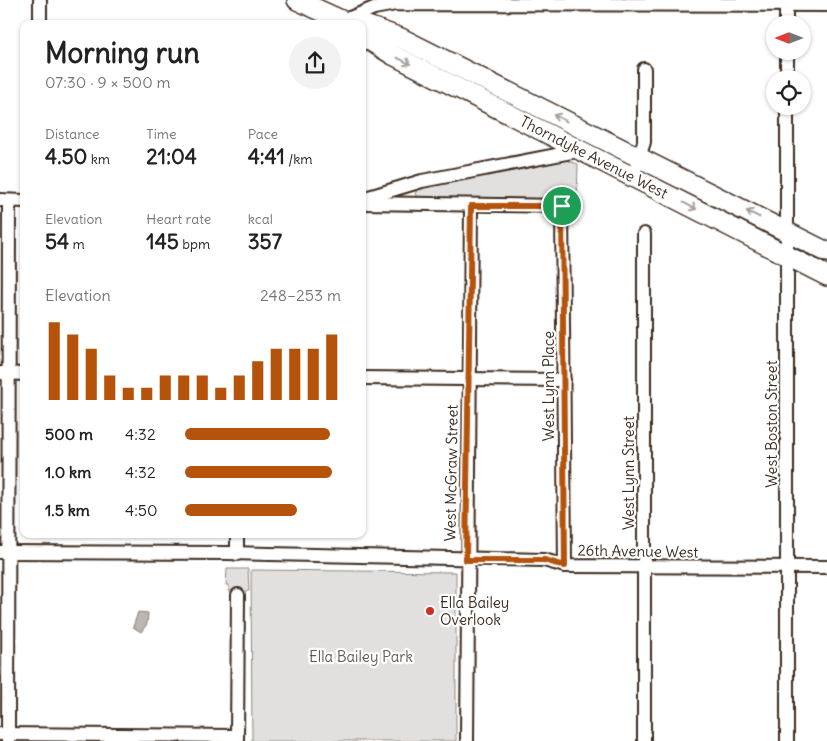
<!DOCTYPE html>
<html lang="en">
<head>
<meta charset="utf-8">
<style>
	:root { --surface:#fff; --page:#f2f2f2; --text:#222; --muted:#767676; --accent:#b45309 }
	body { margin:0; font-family:Delius,sans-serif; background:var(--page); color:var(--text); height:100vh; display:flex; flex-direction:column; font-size:19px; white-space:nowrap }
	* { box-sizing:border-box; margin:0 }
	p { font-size:16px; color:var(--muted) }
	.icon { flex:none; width:28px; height:28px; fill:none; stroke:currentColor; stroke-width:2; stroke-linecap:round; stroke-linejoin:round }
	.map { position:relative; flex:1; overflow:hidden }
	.sheet { position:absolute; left:20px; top:20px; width:346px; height:518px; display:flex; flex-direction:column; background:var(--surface); border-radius:10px; box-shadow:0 1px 4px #0004 }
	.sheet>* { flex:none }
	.needle { width:32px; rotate:270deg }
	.buttons { position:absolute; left:766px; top:15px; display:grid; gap:10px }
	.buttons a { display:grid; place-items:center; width:45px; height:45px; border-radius:50%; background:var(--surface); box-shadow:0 1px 4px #0004; font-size:25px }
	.pin { position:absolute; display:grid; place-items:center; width:42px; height:42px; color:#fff; margin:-21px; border:2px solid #fff; border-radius:50%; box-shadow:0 1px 5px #0007 }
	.round { display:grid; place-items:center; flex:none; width:52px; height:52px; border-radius:26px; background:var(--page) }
	.overview { display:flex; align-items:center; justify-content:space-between; height:85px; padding:0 25px }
	h1 { font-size:28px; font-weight:700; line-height:38px }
	.figures { display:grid; grid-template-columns:repeat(3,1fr); gap:8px; height:85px; padding:5px 25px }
	.figures div { display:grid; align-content:center }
	.figures b { font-size:21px; font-weight:700 }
	.figures small { font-size:14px; font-weight:400 }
	.figures p { font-size:14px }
	.chart { height:140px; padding:10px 25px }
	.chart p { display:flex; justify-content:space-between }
	.chart svg { width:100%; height:90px; margin-top:5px; stroke:var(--accent); stroke-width:6 }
	ul { padding:0 25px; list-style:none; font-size:16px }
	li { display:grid; grid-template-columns:80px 60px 1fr; align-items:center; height:38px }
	li i { height:12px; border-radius:6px; background:var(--accent) }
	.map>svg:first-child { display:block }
	.green { fill:#e2e0de; stroke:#8e857e }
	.water { fill:#bcb6b3; stroke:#887e77 }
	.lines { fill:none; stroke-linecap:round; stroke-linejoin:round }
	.minor-casing { stroke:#3b2a1e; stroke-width:16 }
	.secondary-casing { stroke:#3b2a1e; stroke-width:22 }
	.minor { stroke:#fff; stroke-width:12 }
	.secondary { stroke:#fff; stroke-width:19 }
	.oneway { stroke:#a79f9a }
	.route-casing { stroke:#fff; stroke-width:10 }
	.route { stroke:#b45309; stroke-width:6 }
	.poi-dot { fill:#c8321e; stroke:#fff; stroke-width:2 }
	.labels { text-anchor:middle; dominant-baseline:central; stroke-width:4.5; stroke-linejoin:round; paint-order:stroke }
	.street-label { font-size:15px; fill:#3b2a1e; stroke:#fff }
	.poi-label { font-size:15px; fill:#3b2a1e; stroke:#fff; text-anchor:start }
	.park-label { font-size:15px; fill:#65584e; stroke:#fff }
</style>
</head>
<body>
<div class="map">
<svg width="827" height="741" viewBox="0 0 827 741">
	<rect width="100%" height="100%" fill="#fff"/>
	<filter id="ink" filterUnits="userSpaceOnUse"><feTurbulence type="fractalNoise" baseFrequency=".02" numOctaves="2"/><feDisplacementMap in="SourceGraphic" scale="10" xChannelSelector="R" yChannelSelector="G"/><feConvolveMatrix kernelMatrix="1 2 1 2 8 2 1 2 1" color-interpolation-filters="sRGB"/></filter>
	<g filter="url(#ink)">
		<g class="green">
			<path d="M566 160 578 164 577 199 419 197 415 194 418 188Z"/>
			<path d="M643 168 775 233 774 239 645 174Z"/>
			<path d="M227 569H248L249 591H229V585H226Z"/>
			<path d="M251 570 456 572V741H252Z"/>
		</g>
		<path class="water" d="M138 612 148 613 147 624 141 632 133 627Z"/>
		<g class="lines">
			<g class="minor-casing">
				<g id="minor">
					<path d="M786 5V24"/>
					<path d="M345 20 374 8 396 4 827 5"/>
					<path d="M40 24V0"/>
					<path d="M787 51V79"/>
					<path d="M787 106V741"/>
					<path d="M633 177 644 142V69"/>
					<path d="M362 199 422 181 582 150"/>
					<path d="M0 200 24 201"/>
					<path d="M362 203 562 206 565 566"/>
					<path d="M1 373 24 374"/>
					<path d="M362 378 564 380"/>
					<path d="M237 534V554"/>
					<path d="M0 552 227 553 544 560 565 566 827 567"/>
					<path d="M0 734 237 736"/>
					<path d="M8 741 9 201"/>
					<path d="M237 741 238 595"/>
					<path d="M467 741 471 206"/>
					<path d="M644 741V234"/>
				</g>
			</g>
			<g class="secondary-casing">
				<g id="secondary">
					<path d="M297 0 343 21 362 24"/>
					<path d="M362 24 401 38 827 252"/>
					<path d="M362 36 393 55 827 276"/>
				</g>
			</g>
			<use href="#minor" class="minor"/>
			<use href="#secondary" class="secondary"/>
		</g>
		<defs><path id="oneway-shaft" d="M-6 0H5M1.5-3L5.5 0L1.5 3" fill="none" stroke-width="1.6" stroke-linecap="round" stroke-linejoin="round" transform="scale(1.25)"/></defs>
		<g class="oneway">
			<use href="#oneway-shaft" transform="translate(404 61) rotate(27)"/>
			<use href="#oneway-shaft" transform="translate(560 118) rotate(-153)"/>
			<use href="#oneway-shaft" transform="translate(690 206) rotate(27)"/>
			<use href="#oneway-shaft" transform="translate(753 214) rotate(-154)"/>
		</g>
	</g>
	<g class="lines" filter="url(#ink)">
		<g class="route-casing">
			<path id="route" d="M471 206H562L565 566 544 560H466Z"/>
		</g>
		<use href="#route" class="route"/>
	</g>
	<circle class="poi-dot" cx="430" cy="611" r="5"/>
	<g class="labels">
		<g class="street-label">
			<text transform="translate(594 157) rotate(27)">Thorndyke Avenue West</text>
			<text transform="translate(548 386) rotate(-90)">West Lynn Place</text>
			<text transform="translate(771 424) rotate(-90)">West Boston Street</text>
			<text transform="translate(451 473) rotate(-89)">West McGraw Street</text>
			<text transform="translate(628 473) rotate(-90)">West Lynn Street</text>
			<text transform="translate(638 551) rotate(1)">26th Avenue West</text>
		</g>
		<g class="poi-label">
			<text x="440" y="602">Ella Bailey<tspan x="440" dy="17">Overlook</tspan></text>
		</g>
		<g class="park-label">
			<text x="361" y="656">Ella Bailey Park</text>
		</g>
	</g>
</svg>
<div class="buttons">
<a><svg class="needle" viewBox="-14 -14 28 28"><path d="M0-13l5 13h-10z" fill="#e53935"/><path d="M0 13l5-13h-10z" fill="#767676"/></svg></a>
<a><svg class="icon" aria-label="locate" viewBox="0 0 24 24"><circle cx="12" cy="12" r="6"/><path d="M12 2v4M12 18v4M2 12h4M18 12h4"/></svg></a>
</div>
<div class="pin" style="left:562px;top:206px;background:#1e9e55"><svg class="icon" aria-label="arrive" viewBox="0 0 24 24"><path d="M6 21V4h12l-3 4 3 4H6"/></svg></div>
<section class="sheet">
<div class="overview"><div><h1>Morning run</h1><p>07:30 · 9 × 500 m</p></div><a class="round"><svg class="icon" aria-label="share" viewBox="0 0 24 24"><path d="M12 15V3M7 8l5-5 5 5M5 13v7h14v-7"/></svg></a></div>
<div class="figures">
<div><p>Distance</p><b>4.50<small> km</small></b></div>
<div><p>Time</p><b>21:04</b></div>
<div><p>Pace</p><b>4:41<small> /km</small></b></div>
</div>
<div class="figures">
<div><p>Elevation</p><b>54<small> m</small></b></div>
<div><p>Heart rate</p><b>145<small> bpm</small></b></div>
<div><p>kcal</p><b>357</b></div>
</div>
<div class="chart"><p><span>Elevation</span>248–253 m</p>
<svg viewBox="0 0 160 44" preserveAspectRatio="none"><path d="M5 44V6M15 44V12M25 44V19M35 44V32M45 44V38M55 44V38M65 44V32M75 44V32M85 44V32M95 44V38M105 44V32M115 44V25M125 44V19M135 44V19M145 44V19M155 44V12"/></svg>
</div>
<ul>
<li><b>500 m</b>4:32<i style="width:93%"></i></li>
<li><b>1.0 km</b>4:32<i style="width:94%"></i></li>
<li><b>1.5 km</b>4:50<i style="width:72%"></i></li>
</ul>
</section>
</div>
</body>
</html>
